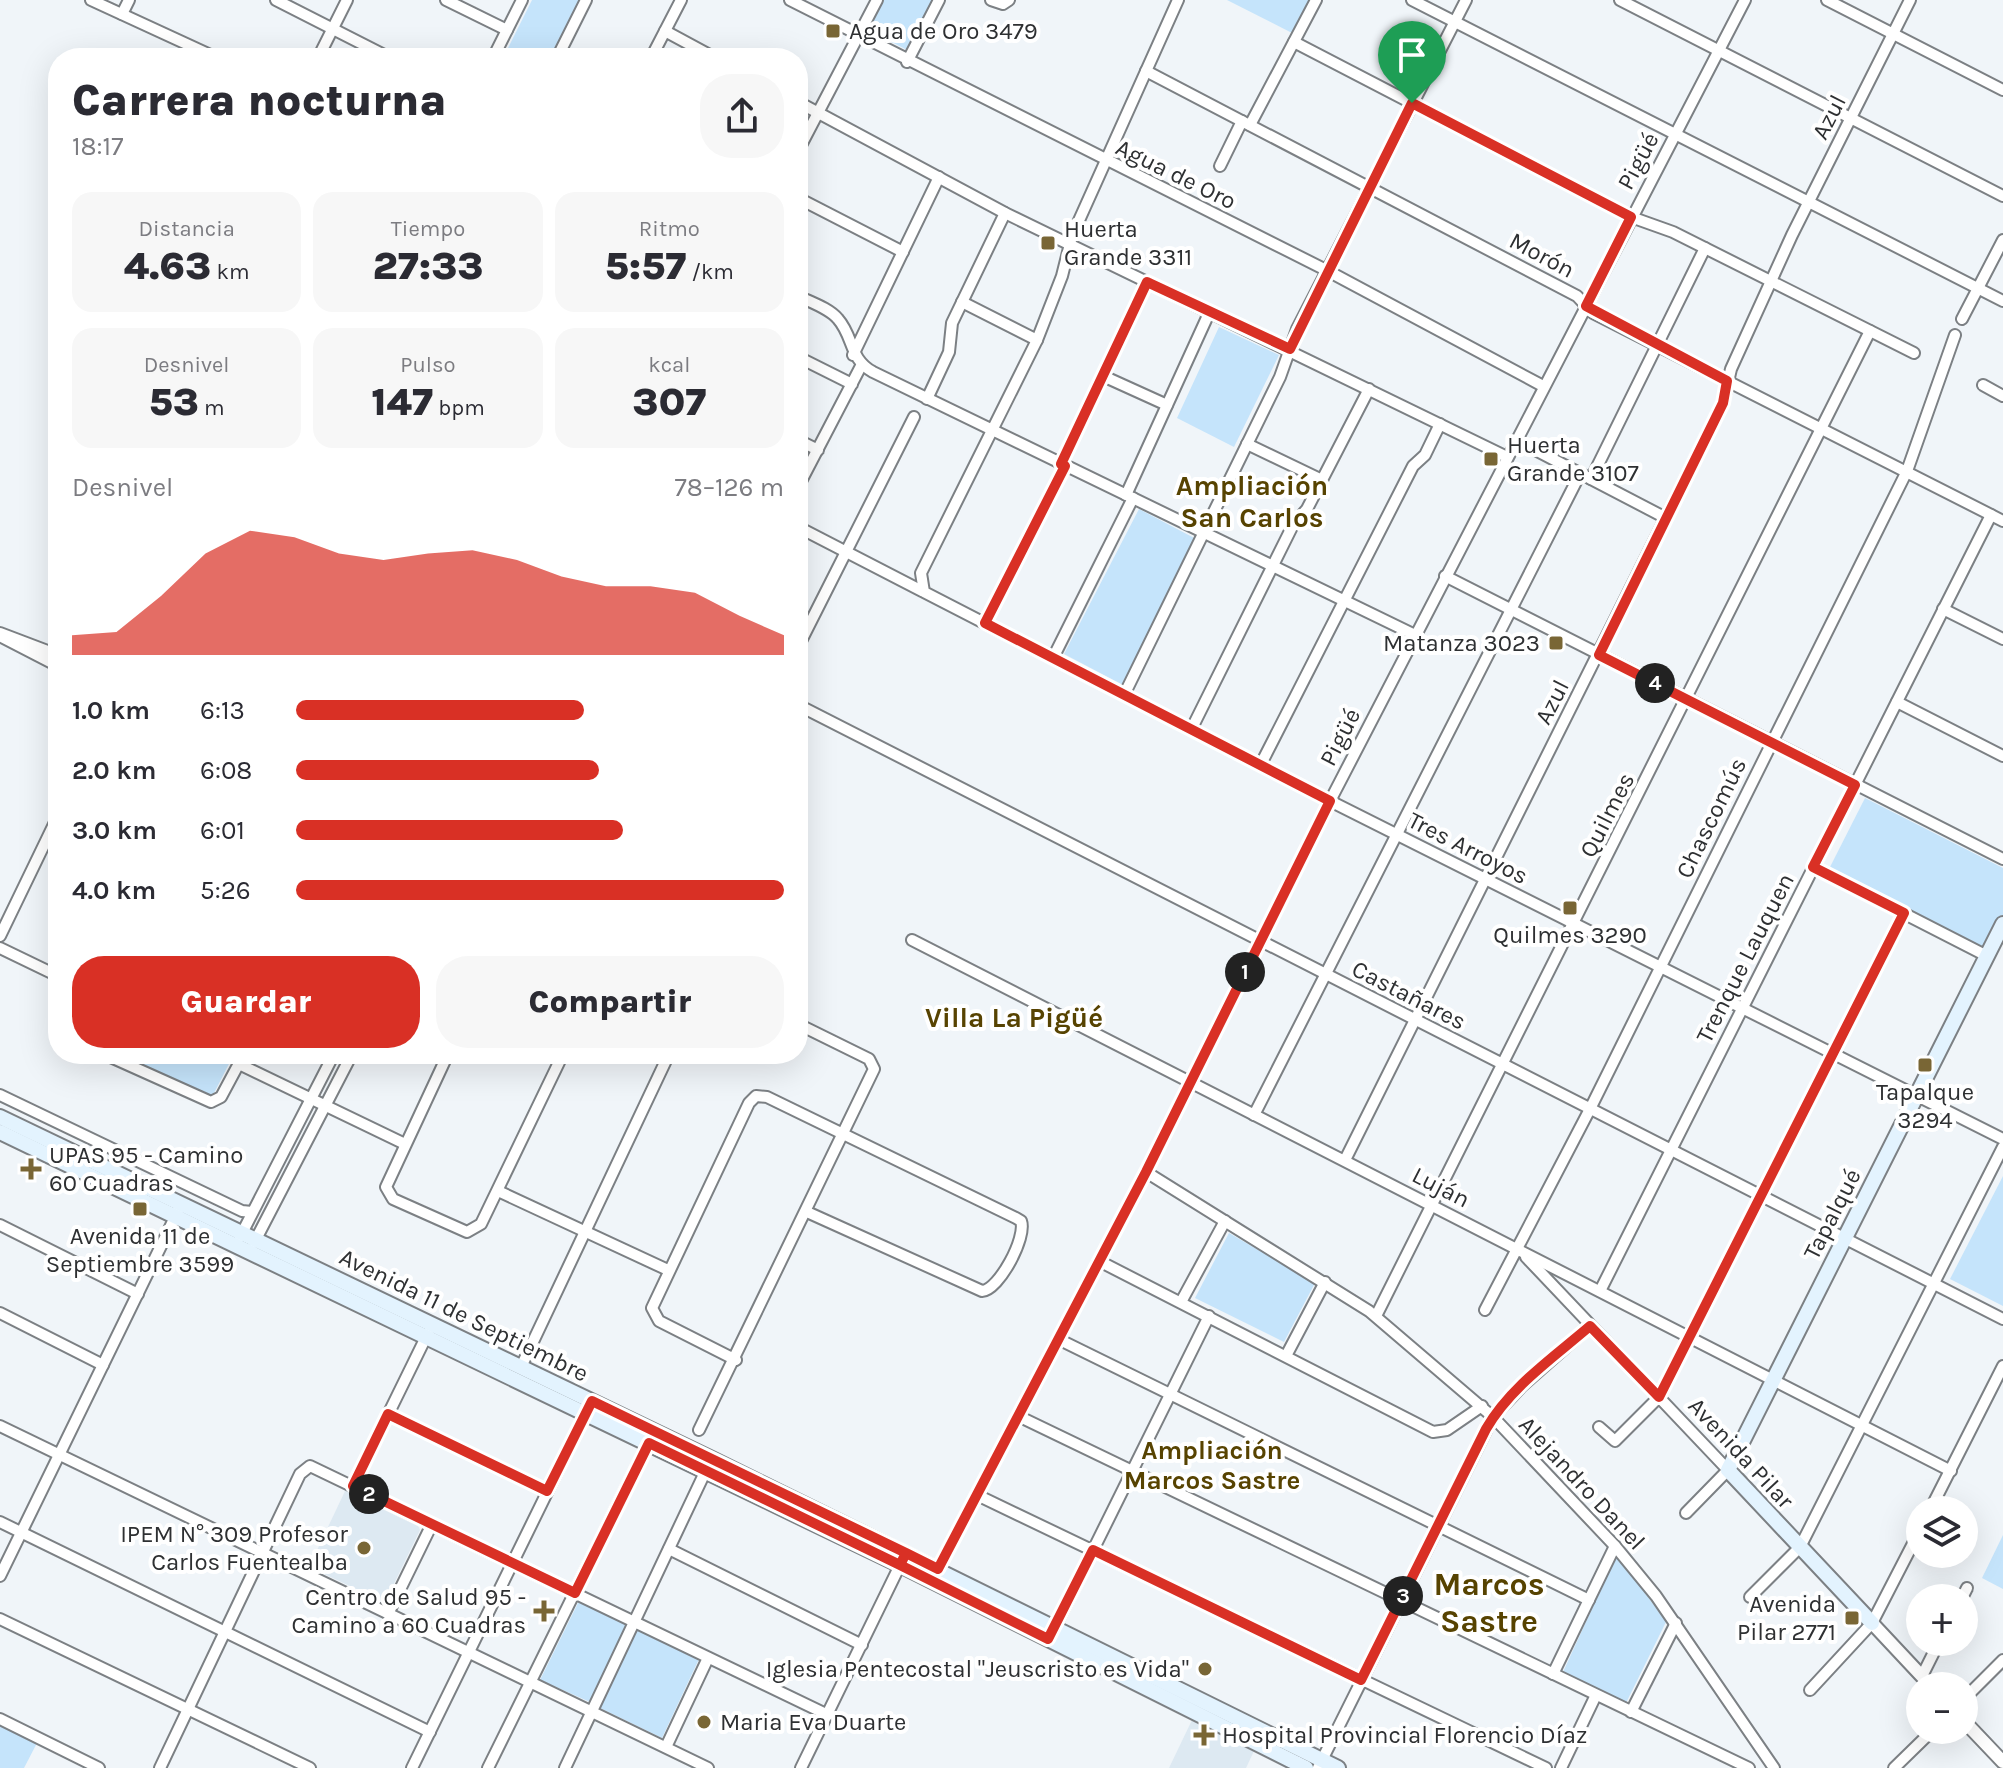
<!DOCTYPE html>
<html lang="es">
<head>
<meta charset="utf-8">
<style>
	:root { --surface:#fff; --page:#f7f7f7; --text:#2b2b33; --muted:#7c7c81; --accent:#d93025 }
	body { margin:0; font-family:Karla,sans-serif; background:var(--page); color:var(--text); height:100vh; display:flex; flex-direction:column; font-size:30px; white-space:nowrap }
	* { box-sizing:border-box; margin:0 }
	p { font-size:26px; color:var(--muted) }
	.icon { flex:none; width:44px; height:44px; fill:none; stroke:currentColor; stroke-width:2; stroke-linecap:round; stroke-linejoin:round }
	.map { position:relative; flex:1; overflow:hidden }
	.details { position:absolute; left:48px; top:48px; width:760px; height:1016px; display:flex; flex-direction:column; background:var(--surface); border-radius:32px; box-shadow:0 8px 32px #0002 }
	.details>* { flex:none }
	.fabs { position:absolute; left:1906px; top:1496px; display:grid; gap:16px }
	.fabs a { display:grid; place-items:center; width:72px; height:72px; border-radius:50%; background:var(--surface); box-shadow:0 8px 32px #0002; font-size:40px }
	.pin { position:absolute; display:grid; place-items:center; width:68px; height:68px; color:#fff; margin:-82px -34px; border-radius:50% 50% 50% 0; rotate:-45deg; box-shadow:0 0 8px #0007 }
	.pin .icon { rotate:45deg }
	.km { position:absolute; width:40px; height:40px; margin:-20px; border-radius:50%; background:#222; color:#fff; font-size:22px; line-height:40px; text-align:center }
	.round { display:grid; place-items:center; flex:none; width:84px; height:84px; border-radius:32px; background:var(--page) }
	.headline { display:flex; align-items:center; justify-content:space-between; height:136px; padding:0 24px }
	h1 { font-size:44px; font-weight:800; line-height:60px }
	.figures { display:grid; grid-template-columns:repeat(3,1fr); gap:12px; height:136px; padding:8px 24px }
	.figures div { display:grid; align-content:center; border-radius:20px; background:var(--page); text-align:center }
	.figures b { font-size:40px; font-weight:800 }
	.figures small { font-size:22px; font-weight:400 }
	.figures p { font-size:22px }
	.chart { height:224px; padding:16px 24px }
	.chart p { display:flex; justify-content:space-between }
	.chart svg { width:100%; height:144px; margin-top:8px; fill:var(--accent); opacity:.7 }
	.cta { display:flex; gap:16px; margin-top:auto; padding:16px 24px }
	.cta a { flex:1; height:92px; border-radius:32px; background:var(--accent); color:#fff; font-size:32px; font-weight:800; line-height:92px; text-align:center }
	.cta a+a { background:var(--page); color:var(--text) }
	ul { padding:0 24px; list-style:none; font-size:26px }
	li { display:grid; grid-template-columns:128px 96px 1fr; align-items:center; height:60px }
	li i { height:20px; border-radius:10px; background:var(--accent) }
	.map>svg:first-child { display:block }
	.built { fill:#dde9f2 }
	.green { fill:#c5e4fb }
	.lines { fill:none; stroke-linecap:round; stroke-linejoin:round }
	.minor-casing { stroke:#7c8084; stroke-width:14 }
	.tertiary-casing { stroke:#7c8084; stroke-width:16 }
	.secondary-casing { stroke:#7c8084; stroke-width:18 }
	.minor { stroke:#fff; stroke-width:10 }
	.tertiary { stroke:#fff; stroke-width:12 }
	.secondary { stroke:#e3f3fe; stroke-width:14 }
	.route-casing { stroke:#fff; stroke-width:16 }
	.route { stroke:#d93025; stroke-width:10 }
	.poi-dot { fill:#796635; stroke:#fff; stroke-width:3 }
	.labels { text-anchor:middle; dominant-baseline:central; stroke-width:8; stroke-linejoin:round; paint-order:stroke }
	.poi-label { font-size:24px; fill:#2e3032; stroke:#fff; text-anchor:start }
	.street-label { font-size:24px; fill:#2e3032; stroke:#fff }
	.neighbourhood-label { font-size:26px; font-weight:bold; fill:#574301; stroke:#fff }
	.quarter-label { font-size:28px; font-weight:bold; fill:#574301; stroke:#fff }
	.district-label { font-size:32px; font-weight:bold; fill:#574301; stroke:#fff }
</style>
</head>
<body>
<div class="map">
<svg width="2003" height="1768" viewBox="0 0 2003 1768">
	<rect width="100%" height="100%" fill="#f0f5f9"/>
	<g class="built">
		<path d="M346 1489 417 1523 420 1530 388 1596 380 1600 309 1567Z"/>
		<path d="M1192 1720 1254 1751 1246 1768H1169Z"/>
	</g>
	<g class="green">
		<path d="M532 0H582L553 58H503Z"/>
		<path d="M884 0H938L911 52 868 30Z"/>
		<path d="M1227 0H1311L1294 34Z"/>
		<path d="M1219 327 1279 355 1234 447 1177 418Z"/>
		<path d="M1139 509 1198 540 1123 685 1064 654Z"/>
		<path d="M1865 798 2003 868V925L1990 951 1829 869Z"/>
		<path d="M116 1054H234L212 1097Z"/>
		<path d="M2003 1176V1306L1950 1279Z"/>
		<path d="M1229 1233 1315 1283 1284 1342 1195 1298Z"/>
		<path d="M2003 1535V1589L1982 1578Z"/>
		<path d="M1617 1554 1666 1622 1626 1703 1563 1672Z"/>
		<path d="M579 1601 627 1625 590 1702 540 1680Z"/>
		<path d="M637 1628 699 1659 662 1738 600 1708Z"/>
		<path d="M0 1726 37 1743 24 1768H0Z"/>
	</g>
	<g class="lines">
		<g class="minor-casing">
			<g id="minor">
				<path d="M91 0 217 58"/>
				<path d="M276 0 390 58"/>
				<path d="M446 0 507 30"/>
				<path d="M790 0 1326 270 1543 386"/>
				<path d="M991 0 1003 4 1009 0"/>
				<path d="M1178 0 1072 236 1062 276 1037 340 921 573 924 592 1330 801 2003 1139"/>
				<path d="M1412 0 2003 301"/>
				<path d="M1620 0 2003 196"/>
				<path d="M1827 0 2003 90"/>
				<path d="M122 14 129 0"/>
				<path d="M665 31 715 58"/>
				<path d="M1294 42 1631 217 1673 232 1914 353"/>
				<path d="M318 58 347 0"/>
				<path d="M493 58 522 0"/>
				<path d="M557 58 586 0"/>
				<path d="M651 58 681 0"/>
				<path d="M907 62 939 0"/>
				<path d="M1146 71 1577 296 1593 313 2003 521"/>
				<path d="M798 102 1005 213 1507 457"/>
				<path d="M1250 125 1316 0"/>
				<path d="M798 151 877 0"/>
				<path d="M1220 166 1242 121"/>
				<path d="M798 198 903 252"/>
				<path d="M798 296C810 302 829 308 838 319 854 337 849 359 873 372L1415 635"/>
				<path d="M962 302 1037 340"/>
				<path d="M1962 319 2003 240"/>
				<path d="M853 355 939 177"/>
				<path d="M798 357 852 384"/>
				<path d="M1103 376 1167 405"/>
				<path d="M1983 385 2003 396"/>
				<path d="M927 399 949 352 952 323 1005 213"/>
				<path d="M798 440 818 450"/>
				<path d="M1516 440 1664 517"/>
				<path d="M1247 444 1322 480"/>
				<path d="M1061 464 1147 282"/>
				<path d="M1591 479 1705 248"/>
				<path d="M798 487 861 366"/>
				<path d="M1126 495 1210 311"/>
				<path d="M798 527 922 591"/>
				<path d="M1445 576 2003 859"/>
				<path d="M1943 609 2003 639"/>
				<path d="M985 623 1065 466"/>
				<path d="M0 633 58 655"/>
				<path d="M0 636 58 666"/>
				<path d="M798 647 914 417"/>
				<path d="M1053 658 1133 498"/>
				<path d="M1125 693 1280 377 1297 329 1466 0"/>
				<path d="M1897 702 2003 756"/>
				<path d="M798 705 2003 1319"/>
				<path d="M1192 728 1293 525 1307 509 1369 389"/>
				<path d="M1261 764 1413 466 1425 455 1440 424"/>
				<path d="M1813 867 1987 956"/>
				<path d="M0 936 58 816"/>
				<path d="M912 940 1951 1471"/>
				<path d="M0 948 58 976"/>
				<path d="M58 1024V1028"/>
				<path d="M104 1054 211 1102 221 1097 244 1054"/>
				<path d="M448 1054 386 1187 393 1199 467 1232 481 1224 563 1054"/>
				<path d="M239 1064 405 1144"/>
				<path d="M0 1095 242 1211 252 1212"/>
				<path d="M1254 1115 1580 474"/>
				<path d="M1345 1160 1723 403 1731 369 1792 235 1910 0"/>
				<path d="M1146 1172 1369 1311 1493 1417 1615 1546 1656 1596 1774 1768"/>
				<path d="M498 1191 668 1270"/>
				<path d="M0 1225 138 1294"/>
				<path d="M240 1237 334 1054"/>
				<path d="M254 1243 352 1054"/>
				<path d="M1526 1257 1728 1470 1686 1513"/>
				<path d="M1099 1261 1433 1432 1447 1430 1482 1406"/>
				<path d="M1600 1291 1991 515"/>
				<path d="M1181 1302 1225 1221"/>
				<path d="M1485 1310 1590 1109 1907 471 1955 335"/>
				<path d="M0 1313 103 1365"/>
				<path d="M1376 1316 1870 331"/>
				<path d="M1058 1339 1589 1600"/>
				<path d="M1287 1354 1325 1282"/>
				<path d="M736 1360 659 1321 652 1308 749 1103 756 1096 767 1097 1016 1218 1021 1221C1027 1237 999 1290 982 1291L807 1212"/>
				<path d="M521 1367 669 1054"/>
				<path d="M388 1414 547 1491"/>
				<path d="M1018 1416 1749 1768"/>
				<path d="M0 1426 708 1768"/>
				<path d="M1599 1427 1615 1441 1659 1397 1904 913"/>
				<path d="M699 1430 874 1069 869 1059 798 1024"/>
				<path d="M353 1486 428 1333"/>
				<path d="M977 1495 1546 1768"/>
				<path d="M1930 1510 2003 1366"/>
				<path d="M0 1522 430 1732"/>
				<path d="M669 1549 862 1645"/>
				<path d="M935 1574 1146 1172 1330 801 1745 0"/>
				<path d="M0 1576 178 1211"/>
				<path d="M1750 1597 1800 1547 2003 1147"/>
				<path d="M1962 1598 1967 1588"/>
				<path d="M388 1614 432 1524"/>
				<path d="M0 1619 310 1768"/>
				<path d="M1052 1633 1209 1316"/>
				<path d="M1553 1674 1615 1546"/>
				<path d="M1922 1676 1939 1642"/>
				<path d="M1810 1690 1872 1623 1920 1530"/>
				<path d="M1964 1699 2003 1660"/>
				<path d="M1631 1712 1676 1623"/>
				<path d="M0 1719 99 1768"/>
				<path d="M666 1747 708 1658"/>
				<path d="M160 1768 300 1474 310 1466 828 1715"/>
				<path d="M412 1768 587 1411"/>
				<path d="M488 1768 650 1440"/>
				<path d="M565 1768 708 1466"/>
				<path d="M801 1768 902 1561"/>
				<path d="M1318 1768 1493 1417 1522 1386 1590 1326"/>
				<path d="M1561 1768 1596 1695"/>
				<path d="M1894 1768 1933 1730"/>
			</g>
		</g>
		<g class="tertiary-casing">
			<g id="tertiary">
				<path d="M1872 1623 1931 1686"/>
				<path d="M1964 1721 2003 1762"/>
			</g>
		</g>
		<g class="secondary-casing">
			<g id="secondary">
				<path d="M0 1117 712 1459 1338 1768"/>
				<path d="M0 1132 900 1565 1306 1768"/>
				<path d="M1872 1623 1728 1470 2003 924"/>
			</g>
		</g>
		<use href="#minor" class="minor"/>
		<use href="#tertiary" class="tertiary"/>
		<use href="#secondary" class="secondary"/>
	</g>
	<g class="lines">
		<g class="route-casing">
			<path id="route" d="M1412 103 1290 349 1147 282 1061 464 1065 466 985 623 1330 801 1146 1172 938 1569 906 1553 900 1565 649 1443 575 1593 353 1486 388 1414 547 1491 592 1401 906 1553 900 1565 1048 1639 1093 1550 1361 1680 1486 1429C1510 1387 1554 1357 1590 1326L1659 1397 1904 913 1813 867 1855 785 1599 655 1723 403 1727 381 1586 306 1631 217 1412 103"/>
		</g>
		<use href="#route" class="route"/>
	</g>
	<g class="poi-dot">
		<rect x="825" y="23" width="16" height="16" rx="4"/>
		<rect x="1040" y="235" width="16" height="16" rx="4"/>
		<rect x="1483" y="451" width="16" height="16" rx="4"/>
		<rect x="1548" y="635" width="16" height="16" rx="4"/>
		<rect x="1562" y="900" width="16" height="16" rx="4"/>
		<rect x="1917" y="1057" width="16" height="16" rx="4"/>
		<path d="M27 1157h8v8h8v8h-8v8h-8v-8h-8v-8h8z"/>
		<rect x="132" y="1201" width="16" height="16" rx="4"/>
		<circle cx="364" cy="1548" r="8"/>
		<path d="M540 1599h8v8h8v8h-8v8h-8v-8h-8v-8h8z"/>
		<rect x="1844" y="1610" width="16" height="16" rx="4"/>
		<circle cx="1205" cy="1669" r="8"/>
		<circle cx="704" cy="1722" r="8"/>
		<path d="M1200 1723h8v8h8v8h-8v8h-8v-8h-8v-8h8z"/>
	</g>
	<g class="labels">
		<g class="poi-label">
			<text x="849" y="31">Agua de Oro 3479</text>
			<text x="1064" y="229">Huerta<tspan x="1064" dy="28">Grande 3311</tspan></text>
			<text x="1507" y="445">Huerta<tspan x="1507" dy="28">Grande 3107</tspan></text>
			<text x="1540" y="643" text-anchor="end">Matanza 3023</text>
			<text x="1570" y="935" text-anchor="middle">Quilmes 3290</text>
			<text x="1925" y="1092" text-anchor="middle">Tapalque<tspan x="1925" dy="28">3294</tspan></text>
			<text x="49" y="1155">UPAS 95 - Camino<tspan x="49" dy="28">60 Cuadras</tspan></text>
			<text x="140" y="1236" text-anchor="middle">Avenida 11 de<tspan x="140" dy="28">Septiembre 3599</tspan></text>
			<text x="348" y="1534" text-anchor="end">IPEM N° 309 Profesor<tspan x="348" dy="28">Carlos Fuentealba</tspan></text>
			<text x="526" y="1597" text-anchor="end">Centro de Salud 95 -<tspan x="526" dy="28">Camino a 60 Cuadras</tspan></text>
			<text x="1836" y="1604" text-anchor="end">Avenida<tspan x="1836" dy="28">Pilar 2771</tspan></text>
			<text x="1189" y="1669" text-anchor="end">Iglesia Pentecostal "Jeuscristo es Vida"</text>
			<text x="720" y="1722">Maria Eva Duarte</text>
			<text x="1222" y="1735">Hospital Provincial Florencio Díaz</text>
		</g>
		<g class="street-label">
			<text transform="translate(1829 117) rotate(-63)">Azul</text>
			<text transform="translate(1638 161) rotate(-62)">Pigüé</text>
			<text transform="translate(1176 174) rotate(26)">Agua de Oro</text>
			<text transform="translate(1542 255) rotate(28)">Morón</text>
			<text transform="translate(1552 702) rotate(-63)">Azul</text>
			<text transform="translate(1340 737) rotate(-63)">Pigüé</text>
			<text transform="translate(1607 815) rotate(-63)">Quilmes</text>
			<text transform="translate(1711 818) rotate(-64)">Chascomús</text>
			<text transform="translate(1468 848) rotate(27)">Tres Arroyos</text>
			<text transform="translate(1745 958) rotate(-63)">Trenque Lauquen</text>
			<text transform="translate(1409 995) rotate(27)">Castañares</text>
			<text transform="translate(1441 1187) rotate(27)">Luján</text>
			<text transform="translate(1832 1214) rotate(-63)">Tapalqué</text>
			<text transform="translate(464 1315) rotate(26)">Avenida 11 de Septiembre</text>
			<text transform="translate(1741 1453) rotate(47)">Avenida Pilar</text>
			<text transform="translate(1582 1483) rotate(47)">Alejandro Danel</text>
		</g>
		<g class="neighbourhood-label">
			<text x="1212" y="1450">Ampliación<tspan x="1212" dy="30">Marcos Sastre</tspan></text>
		</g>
		<g class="quarter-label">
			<text x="1252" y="485">Ampliación<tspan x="1252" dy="32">San Carlos</tspan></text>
			<text x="1014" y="1017">Villa La Pigüé</text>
		</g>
		<g class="district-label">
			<text x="1489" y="1584">Marcos<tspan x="1489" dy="37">Sastre</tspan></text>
		</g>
	</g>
</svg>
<div class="fabs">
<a><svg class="icon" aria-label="layers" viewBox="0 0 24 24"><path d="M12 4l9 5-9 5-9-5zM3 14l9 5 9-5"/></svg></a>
<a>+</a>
<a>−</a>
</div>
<div class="pin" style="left:1412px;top:103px;background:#1e9e55"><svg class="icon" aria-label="arrive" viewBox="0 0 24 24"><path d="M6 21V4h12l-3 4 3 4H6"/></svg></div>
<b class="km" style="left:1245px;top:972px">1</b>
<b class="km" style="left:369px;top:1494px">2</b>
<b class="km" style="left:1403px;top:1596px">3</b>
<b class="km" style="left:1655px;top:683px">4</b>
<section class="details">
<div class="headline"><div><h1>Carrera nocturna</h1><p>18:17</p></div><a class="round"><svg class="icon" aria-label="share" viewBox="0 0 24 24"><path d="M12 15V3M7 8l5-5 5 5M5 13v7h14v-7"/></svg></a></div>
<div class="figures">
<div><p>Distancia</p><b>4.63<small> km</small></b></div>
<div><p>Tiempo</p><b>27:33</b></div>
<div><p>Ritmo</p><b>5:57<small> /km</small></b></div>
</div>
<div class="figures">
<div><p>Desnivel</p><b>53<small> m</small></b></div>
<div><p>Pulso</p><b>147<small> bpm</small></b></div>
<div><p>kcal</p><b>307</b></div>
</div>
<div class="chart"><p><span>Desnivel</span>78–126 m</p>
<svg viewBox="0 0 160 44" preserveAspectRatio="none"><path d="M0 44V38L10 37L20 26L30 13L40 6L50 8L60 13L70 15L80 13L90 12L100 15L110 20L120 23L130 23L140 25L150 32L160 38V44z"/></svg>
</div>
<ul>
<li><b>1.0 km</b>6:13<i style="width:59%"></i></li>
<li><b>2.0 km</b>6:08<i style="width:62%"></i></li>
<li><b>3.0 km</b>6:01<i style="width:67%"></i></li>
<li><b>4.0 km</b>5:26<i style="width:100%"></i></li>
</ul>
<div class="cta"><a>Guardar</a><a>Compartir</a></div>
</section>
</div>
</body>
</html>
